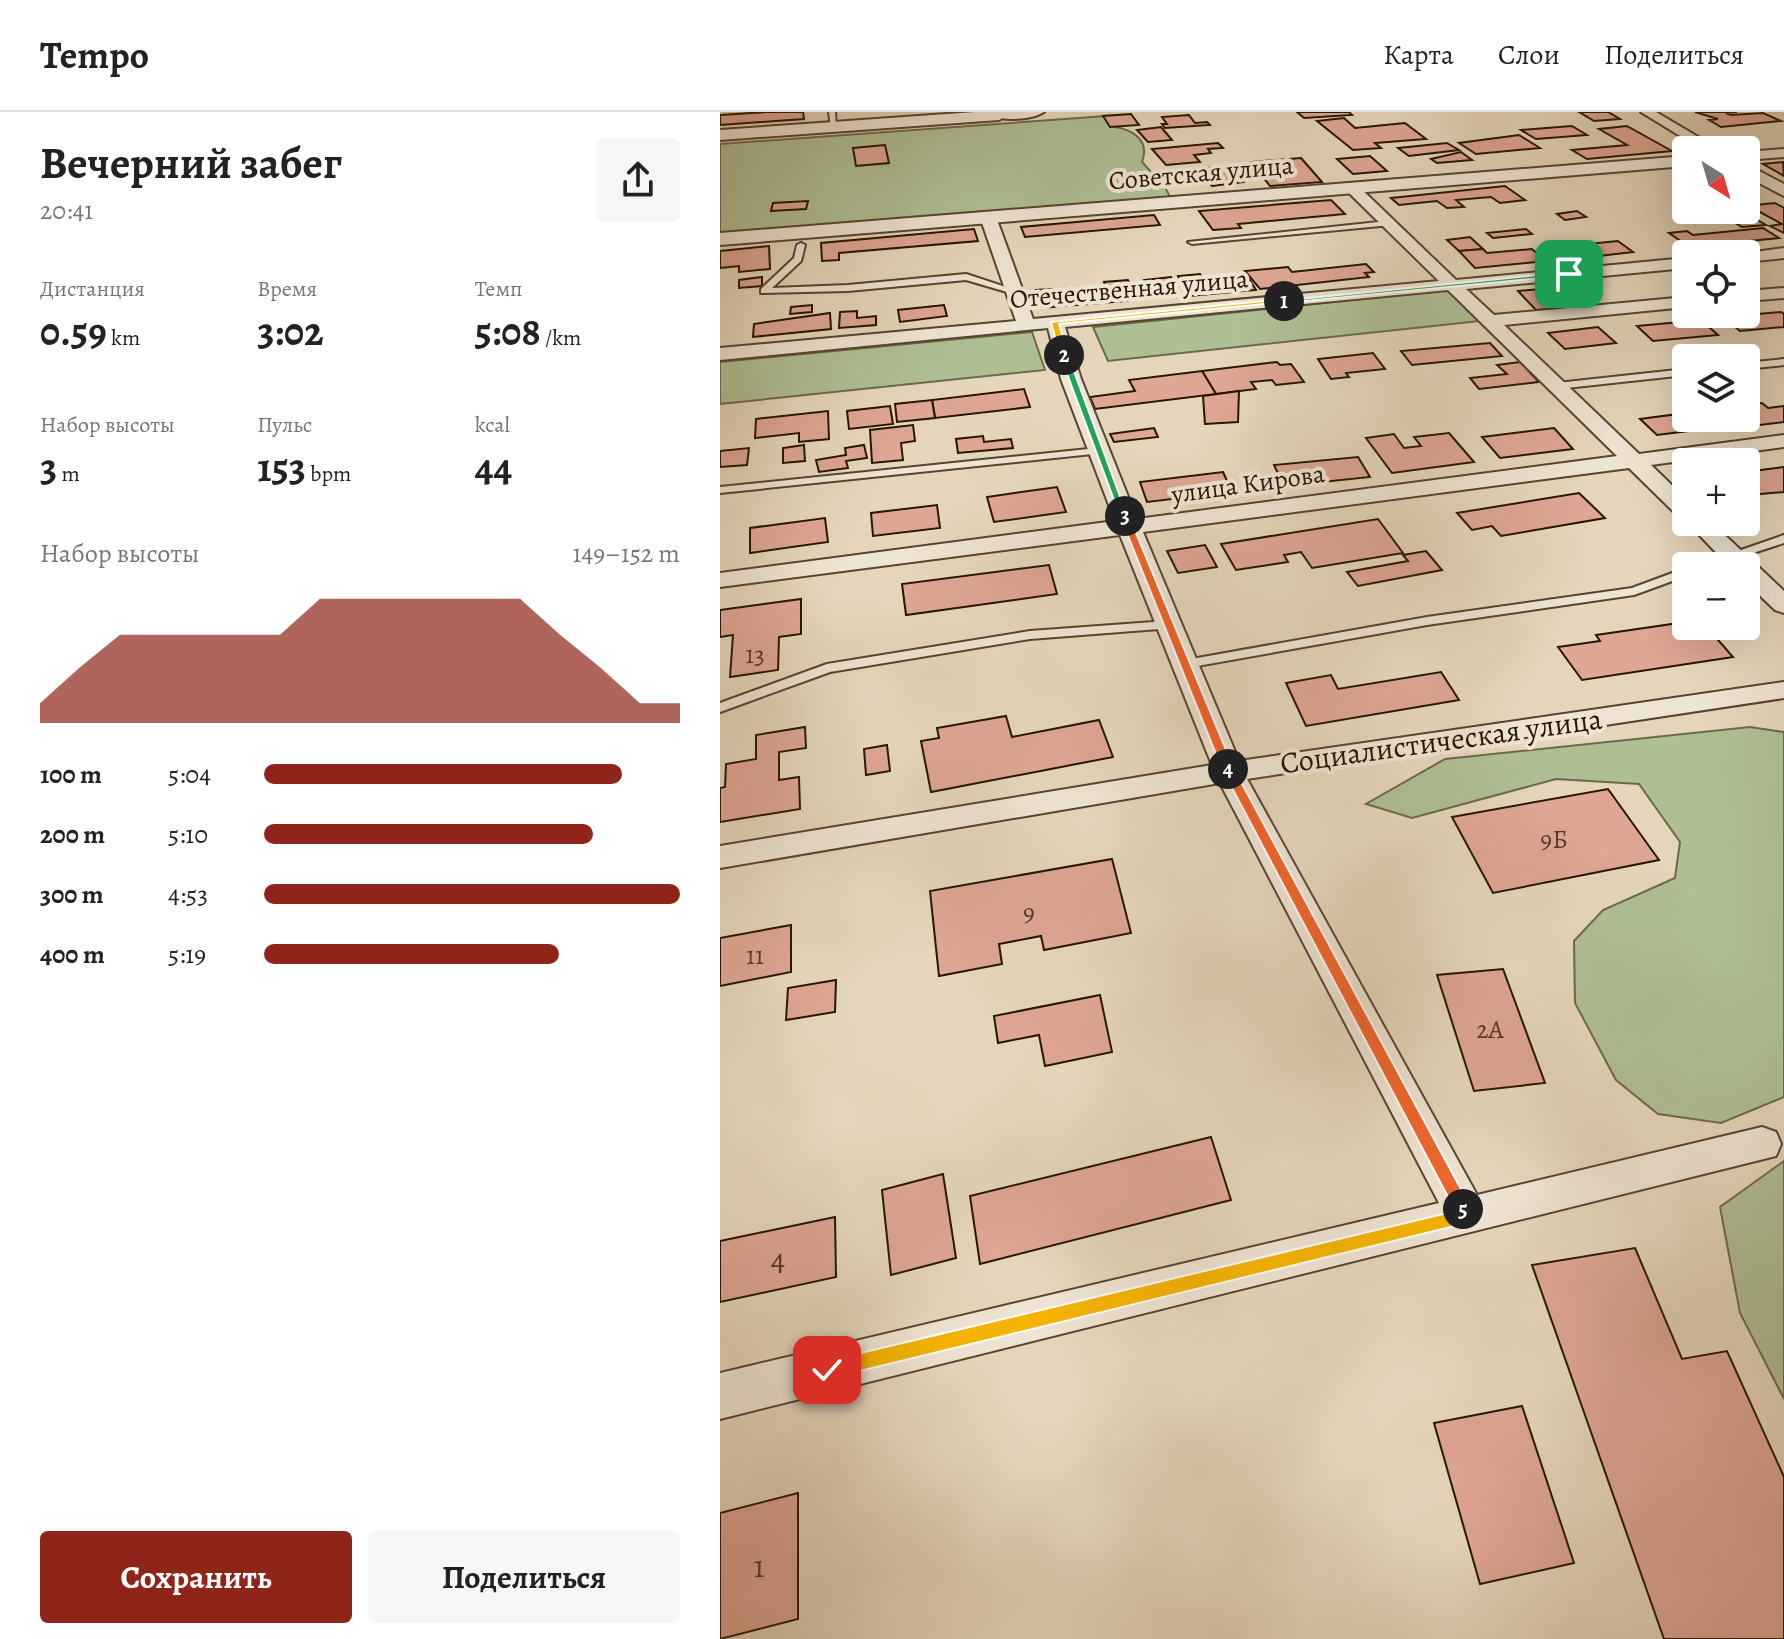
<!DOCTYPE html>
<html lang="ru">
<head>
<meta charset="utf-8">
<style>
	:root { --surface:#fff; --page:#f6f6f6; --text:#222; --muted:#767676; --line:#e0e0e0; --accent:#8f2418 }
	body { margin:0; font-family:Alegreya,serif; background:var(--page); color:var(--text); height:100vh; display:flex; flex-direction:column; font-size:30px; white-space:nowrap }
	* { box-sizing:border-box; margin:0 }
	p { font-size:26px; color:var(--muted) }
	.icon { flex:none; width:44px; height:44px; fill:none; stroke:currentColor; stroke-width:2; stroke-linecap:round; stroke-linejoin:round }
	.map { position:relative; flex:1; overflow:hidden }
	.sheet { display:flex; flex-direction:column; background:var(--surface); width:720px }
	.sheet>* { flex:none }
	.needle { width:52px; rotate:143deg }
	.controls { position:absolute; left:952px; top:24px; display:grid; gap:16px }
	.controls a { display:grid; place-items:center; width:88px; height:88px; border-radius:8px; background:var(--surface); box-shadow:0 8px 32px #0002; font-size:40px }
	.pin { position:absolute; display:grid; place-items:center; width:68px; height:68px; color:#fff; margin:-34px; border-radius:16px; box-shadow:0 4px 12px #0006 }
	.km { position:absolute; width:40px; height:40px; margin:-20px; border-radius:50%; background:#222; color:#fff; font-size:22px; line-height:40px; text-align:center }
	.round { display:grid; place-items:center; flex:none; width:84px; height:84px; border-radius:8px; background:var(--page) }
	.head { display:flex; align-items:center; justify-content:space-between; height:136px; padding:0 40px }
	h1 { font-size:44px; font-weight:700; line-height:60px }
	.figures { display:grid; grid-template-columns:repeat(3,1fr); gap:12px; height:136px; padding:8px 40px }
	.figures div { display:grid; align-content:center }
	.figures b { font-size:40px; font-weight:700 }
	.figures small { font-size:22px; font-weight:400 }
	.figures p { font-size:22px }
	.chart { height:224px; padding:16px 40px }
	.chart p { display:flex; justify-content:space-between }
	.chart svg { width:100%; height:144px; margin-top:8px; fill:var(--accent); opacity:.7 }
	.cta { display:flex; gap:16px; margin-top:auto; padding:16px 40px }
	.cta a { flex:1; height:92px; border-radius:8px; background:var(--accent); color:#fff; font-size:32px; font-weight:700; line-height:92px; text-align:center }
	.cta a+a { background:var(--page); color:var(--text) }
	ul { padding:0 40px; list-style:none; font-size:26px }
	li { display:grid; grid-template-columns:128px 96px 1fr; align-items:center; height:60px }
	li i { height:20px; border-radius:10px; background:var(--accent) }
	header { display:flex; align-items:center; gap:48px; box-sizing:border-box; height:112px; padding:0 40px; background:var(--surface); border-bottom:2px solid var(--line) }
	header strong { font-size:38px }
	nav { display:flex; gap:44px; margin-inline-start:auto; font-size:28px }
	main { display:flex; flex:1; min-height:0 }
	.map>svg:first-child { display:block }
	.green { fill:#afbf94; stroke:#6c6a4b; stroke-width:2 }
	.building { fill:#dea693; stroke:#281502; stroke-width:2 }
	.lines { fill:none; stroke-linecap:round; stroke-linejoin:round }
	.service-casing { stroke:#574530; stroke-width:4 }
	.minor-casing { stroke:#574530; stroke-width:4 }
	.tertiary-casing { stroke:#574530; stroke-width:4 }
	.service { fill:#eee4d3; fill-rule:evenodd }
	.minor { fill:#eee4d3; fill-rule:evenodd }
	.tertiary { fill:#eee4d3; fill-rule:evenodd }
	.split-1 { fill:#22a559; stroke:#fff; stroke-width:2 }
	.split-2 { fill:#f5b400; stroke:#fff; stroke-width:2 }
	.split-3 { fill:#22a559; stroke:#fff; stroke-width:2 }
	.split-4 { fill:#f0652b; stroke:#fff; stroke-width:2 }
	.split-5 { fill:#f0652b; stroke:#fff; stroke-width:2 }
	.split-6 { fill:#f5b400; stroke:#fff; stroke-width:2 }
	.labels { text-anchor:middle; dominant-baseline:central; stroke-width:8; stroke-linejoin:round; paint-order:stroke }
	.far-street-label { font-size:26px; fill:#281502; stroke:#eee4d3 }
	.number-label { font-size:26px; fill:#563926 }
	.street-label { font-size:30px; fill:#281502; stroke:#eee4d3 }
	.near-number-label { font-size:32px; fill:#563926 }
</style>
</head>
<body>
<header>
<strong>Tempo</strong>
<nav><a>Карта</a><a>Слои</a><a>Поделиться</a></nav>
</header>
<main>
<section class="sheet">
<div class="head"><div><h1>Вечерний забег</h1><p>20:41</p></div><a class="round"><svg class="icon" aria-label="share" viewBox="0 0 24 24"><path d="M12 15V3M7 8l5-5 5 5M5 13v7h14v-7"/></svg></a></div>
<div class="figures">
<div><p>Дистанция</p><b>0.59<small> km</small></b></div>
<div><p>Время</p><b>3:02</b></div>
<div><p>Темп</p><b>5:08<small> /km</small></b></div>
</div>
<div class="figures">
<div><p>Набор высоты</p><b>3<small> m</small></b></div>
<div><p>Пульс</p><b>153<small> bpm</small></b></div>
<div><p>kcal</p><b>44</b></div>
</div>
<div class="chart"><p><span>Набор высоты</span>149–152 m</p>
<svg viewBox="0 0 160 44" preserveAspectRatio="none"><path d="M0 44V38L10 27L20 17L30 17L40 17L50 17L60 17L70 6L80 6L90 6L100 6L110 6L120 6L130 17L140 27L150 38L160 38V44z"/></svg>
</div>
<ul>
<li><b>100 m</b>5:04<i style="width:86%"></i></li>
<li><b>200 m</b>5:10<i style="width:79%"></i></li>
<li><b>300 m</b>4:53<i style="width:100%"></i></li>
<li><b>400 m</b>5:19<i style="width:71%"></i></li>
</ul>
<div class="cta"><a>Сохранить</a><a>Поделиться</a></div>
</section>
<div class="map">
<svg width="1064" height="1527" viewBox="0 0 1064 1527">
	<rect width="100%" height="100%" fill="#e5d6bb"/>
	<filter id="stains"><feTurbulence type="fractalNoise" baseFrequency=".0025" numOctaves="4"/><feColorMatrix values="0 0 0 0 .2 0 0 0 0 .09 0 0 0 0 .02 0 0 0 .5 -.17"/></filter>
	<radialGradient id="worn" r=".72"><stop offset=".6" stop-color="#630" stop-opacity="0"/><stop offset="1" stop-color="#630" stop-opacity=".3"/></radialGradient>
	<g class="green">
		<path d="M386 4 395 15C414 18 430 29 422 50L445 75 451 87 0 124V32Z"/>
		<path d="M729 178 760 209 388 249 373 215Z"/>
		<path d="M312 220 325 258 0 292V250Z"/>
		<path d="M1030 615 1064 620V985L1001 1011 938 1002 896 968 855 891 854 829 883 798 955 766 960 730 919 672 836 667 692 706 646 692 725 647Z"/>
		<path d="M1064 1049V1287L1020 1201 1000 1095Z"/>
	</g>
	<g class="building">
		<path d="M46 0H83L84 7 0 13V3Z"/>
		<path d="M577 0H629L632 3 584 6Z"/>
		<path d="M859 0H888L900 7 874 9Z"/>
		<path d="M975 0H1017L1006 1 1011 3 1043 1 1061 9 1001 15 989 8 998 7Z"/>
		<path d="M411 2 419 13 390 15 383 4Z"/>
		<path d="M469 3 475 11 487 10 490 13 445 16 442 12H447L442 5Z"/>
		<path d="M624 6 635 16 685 11 706 27 655 31 661 36 633 38 597 9Z"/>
		<path d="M852 14 867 23 816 27 801 18Z"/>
		<path d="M907 14 952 39 867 47 852 38 907 33 879 17Z"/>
		<path d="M441 15 452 28 428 30 417 18Z"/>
		<path d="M799 23 820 36 756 42 739 31Z"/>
		<path d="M498 31 503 36 488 37 491 41 474 43 480 50 446 53 432 37Z"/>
		<path d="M727 31 739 38 689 44 678 36Z"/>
		<path d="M165 33 169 51 136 54 133 36Z"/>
		<path d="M741 40 752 48 717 51 711 47Z"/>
		<path d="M650 44 667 59 633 62 617 47Z"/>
		<path d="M581 46 602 70 550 74 531 50Z"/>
		<path d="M1063 50 1064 64 1043 52Z"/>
		<path d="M517 53 528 63 516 64 523 70 492 74 476 57Z"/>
		<path d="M785 74 805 88 780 91 771 85 736 88 744 95 727 96 717 89 679 93 671 86Z"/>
		<path d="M611 88 625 102 518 112 521 116 493 118 479 99Z"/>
		<path d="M88 89 86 97 51 99 53 91Z"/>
		<path d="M1055 91 1064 96V121L1050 114 1062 112 1040 100 1025 98 1026 94Z"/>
		<path d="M857 99 866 105 845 108 837 102Z"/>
		<path d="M434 103 440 113 305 125 301 115Z"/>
		<path d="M1031 104 1046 113 1022 115 1007 106Z"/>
		<path d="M1043 116 1059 126 969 135 949 121 967 119 973 123Z"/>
		<path d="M254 117 258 129 119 141V148L102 149 101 131Z"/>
		<path d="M806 117 812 122 773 126 767 121Z"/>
		<path d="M750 125 763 137 739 139 727 128Z"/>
		<path d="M898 129 913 140 862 146 847 134Z"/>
		<path d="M49 134 50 157 19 160V154L0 156V139Z"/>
		<path d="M763 137 767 141 812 137 826 149 755 156 739 139Z"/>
		<path d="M646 152 654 160 645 161 649 165 540 177 525 159 568 155 572 160Z"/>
		<path d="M480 162 484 169 528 165 536 178 469 184 458 164Z"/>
		<path d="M42 165V174L19 176V168Z"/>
		<path d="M451 165 456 175 428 177 424 168Z"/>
		<path d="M408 168 416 185 405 186 407 189 346 194 341 182 387 178 384 170Z"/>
		<path d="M856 174 868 185 850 186 858 195 816 198 798 179Z"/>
		<path d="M333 177 342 194 325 196 316 178Z"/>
		<path d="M92 193V200L70 202 71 195Z"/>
		<path d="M224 193 227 204 180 210 178 198Z"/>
		<path d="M137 199V206L156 204V213L119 216 120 200Z"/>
		<path d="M1061 200 1064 202V215L1020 219 1003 205Z"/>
		<path d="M110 201 111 217 33 225 34 212Z"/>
		<path d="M981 208 998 223 933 229 917 214Z"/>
		<path d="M878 215 896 231 845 237 828 221Z"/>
		<path d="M770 231 782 244 692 253 681 239Z"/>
		<path d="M653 241 665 257 626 261 629 265 611 267 598 247Z"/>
		<path d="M557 250 560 253 571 252 584 270 556 273 552 268 531 270 536 277 496 282 482 259Z"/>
		<path d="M800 250 819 270 759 277 750 266 787 262 777 253Z"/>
		<path d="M482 259 496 282 375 297 370 285 415 279 409 268Z"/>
		<path d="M304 277 310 295 215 306 212 288Z"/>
		<path d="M519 279 518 310 485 312 483 284Z"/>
		<path d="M212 288 215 306 177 310 175 292Z"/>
		<path d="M1042 291 1048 296 1064 294V310L1032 314 1023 306H1026V293Z"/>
		<path d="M170 294 173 312 129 317 127 299Z"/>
		<path d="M108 299 109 327 79 330V321L35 326 36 307Z"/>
		<path d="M966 301V306H1000L1009 314 937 323 920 307Z"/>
		<path d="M193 313 195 329 181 331 183 348 152 351 150 318Z"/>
		<path d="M434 316 438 325 394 330 390 322Z"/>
		<path d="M834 316 853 337 780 346 762 325Z"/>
		<path d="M729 321 754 350 672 361 646 326 674 322 684 336 701 334 694 325Z"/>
		<path d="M263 324 264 330 291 327 293 336 238 341 236 327Z"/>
		<path d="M84 333 85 349 63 351V336Z"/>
		<path d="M144 333 147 346 126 349 128 356 99 360 96 348 126 343 125 336Z"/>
		<path d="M29 336 27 353 0 355V339Z"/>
		<path d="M638 345 650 365 564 374 554 353Z"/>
		<path d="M1064 355V380L1029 383 1026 380V360Z"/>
		<path d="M503 360 512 380 427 390 420 370Z"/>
		<path d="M337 375 346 400 274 410 267 385Z"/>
		<path d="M859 381 885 406 781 424 772 414 752 418 737 401Z"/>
		<path d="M217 393 220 416 153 424 151 401Z"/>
		<path d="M105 406 108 430 30 441V416Z"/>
		<path d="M658 407 683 441 592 456 581 440 564 443 568 450 516 458 501 432Z"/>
		<path d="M485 433 497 455 458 461 447 439Z"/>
		<path d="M706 439 722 458 638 474 627 460 688 449 683 443Z"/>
		<path d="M329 453 337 482 186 503 182 472Z"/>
		<path d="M81 487V522L59 525 58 558 10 565 13 523 0 525V498Z"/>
		<path d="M966 510V514H986L1013 545 862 568 838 535 880 529 876 523Z"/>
		<path d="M721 560 739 588 586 614 566 571 611 563 618 577Z"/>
		<path d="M286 604 292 625 379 608 393 645 211 680 201 629 219 626 217 616Z"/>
		<path d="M85 615 86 636 59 640V668L79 665 80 697 0 710V676L5 675 6 652 36 647V623Z"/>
		<path d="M167 633 170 659 146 663 144 637Z"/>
		<path d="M888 677 939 748 773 781 732 705Z"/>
		<path d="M392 747 411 821 324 838 321 824 279 832 282 852 219 864 210 779Z"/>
		<path d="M71 813V860L0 874V826Z"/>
		<path d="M783 857 825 971 754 979 717 863Z"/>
		<path d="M116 868 115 900 66 908 68 876Z"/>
		<path d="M380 883 392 940 325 954 319 923 278 931 274 904Z"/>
		<path d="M491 1025 511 1088 260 1152 250 1084Z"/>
		<path d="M223 1062 236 1146 171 1163 162 1078Z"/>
		<path d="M115 1105 116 1165 0 1190V1129Z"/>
		<path d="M915 1136 962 1247 1007 1239 1064 1365V1527H944L812 1153Z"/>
		<path d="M802 1294 854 1451 760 1472 714 1311Z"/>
		<path d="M78 1381V1507L0 1527V1401Z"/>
	</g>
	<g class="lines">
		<g class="service-casing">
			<g id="service">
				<path d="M109 0H115L116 16 111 15Z"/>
				<path d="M668 109 671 113 472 132 468 130Z"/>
				<path d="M81 131 85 133 81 149 52 176 128 173 246 162 298 179 294 182 246 168 128 179 41 181V177L74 146 77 133Z"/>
				<path d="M1064 247V253L1026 257V251Z"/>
				<path d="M966 257V263L837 277 832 274 837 271Z"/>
				<path d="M378 336 382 337V341L0 381V375Z"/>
				<path d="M1064 423V431L993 454H975Z"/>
				<path d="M966 456V464L914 483 707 513 466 556 459 552 466 548 707 505 912 476Z"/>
				<path d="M447 509 453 513 452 516 310 527 110 560 0 600V591L107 552 310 519Z"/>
			</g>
		</g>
		<g class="minor-casing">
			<g id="minor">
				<path d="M276 0H324C314 7 283 10 273 3Z"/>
				<path d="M921 0H936L1000 38H983Z"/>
				<path d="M1064 37V45L1026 48V40Z"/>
				<path d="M631 71 636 72 736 168 966 146V156L746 177 774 203 966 185V195L784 213 919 342 1064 323V335L931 353 966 387V406L958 404 909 356 423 420 519 649 1064 570V586L527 667 757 1083 1042 1015 1056 1020 1061 1032 1056 1044 0 1307V1261L719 1091 500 671 0 756V734L492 653 400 423 0 475V461L395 409 341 267 328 216 0 248V236L296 209 260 105 268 100 276 105 313 207 719 169 626 78 624 75ZM728 178 897 344 417 407 361 267 345 215Z"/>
				<path d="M1064 136V146L1026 150V142H1020Z"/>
				<path d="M1064 176V186L1026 189V179Z"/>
				<path d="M967 410H991L1064 479V501L1055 498 1026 470V454H1009Z"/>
			</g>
		</g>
		<g class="tertiary-casing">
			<g id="tertiary">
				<path d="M255 0H285L287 3 279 8 0 28V18Z"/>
				<path d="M966 44V54L0 133V121Z"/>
				<path d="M1026 52 1064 72V84L1026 64Z"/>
			</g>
		</g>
		<use href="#service" class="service"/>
		<use href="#minor" class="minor"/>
		<use href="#tertiary" class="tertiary"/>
	</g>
	<path class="split-1" d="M849 160 852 163 564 191 560 189Z"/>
	<path class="split-2" d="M564 187 566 190 339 212 348 243 344 245 340 243 331 210Z"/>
	<path class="split-3" d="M344 240 348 243 408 406 400 404 340 243Z"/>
	<path class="split-4" d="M405 402 409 404 514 657 512 660 502 657 400 404Z"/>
	<path class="split-5" d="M508 654 514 657 749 1092 751 1097 749 1102H737L502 657Z"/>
	<path class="split-6" d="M743 1089 749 1092 755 1104 747 1111 107 1267 100 1264 98 1258 100 1252 107 1249 736 1099 737 1092Z"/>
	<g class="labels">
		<g class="far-street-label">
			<text transform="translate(481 61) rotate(-5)">Советская улица</text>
			<text transform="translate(409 177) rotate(-5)">Отечественная улица</text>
			<text transform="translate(528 372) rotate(-8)">улица Кирова</text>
		</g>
		<g class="number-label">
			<text x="35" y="542">13</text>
			<text x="834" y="727">9Б</text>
			<text x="309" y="800">9</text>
			<text x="35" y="843">11</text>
			<text x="770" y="917">2А</text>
		</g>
		<g class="street-label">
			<text transform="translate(721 629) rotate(-8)">Социалистическая улица</text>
		</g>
		<g class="near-number-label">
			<text x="58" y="1147">4</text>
			<text x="39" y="1454">1</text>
		</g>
	</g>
	<rect width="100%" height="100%" filter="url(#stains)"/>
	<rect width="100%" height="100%" fill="url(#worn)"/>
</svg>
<div class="controls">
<a><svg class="needle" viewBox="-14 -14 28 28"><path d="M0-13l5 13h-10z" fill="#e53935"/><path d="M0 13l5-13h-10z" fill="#767676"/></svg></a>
<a><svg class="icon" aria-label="locate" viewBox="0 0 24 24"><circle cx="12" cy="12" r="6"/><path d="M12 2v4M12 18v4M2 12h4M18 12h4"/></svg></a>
<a><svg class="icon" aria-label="layers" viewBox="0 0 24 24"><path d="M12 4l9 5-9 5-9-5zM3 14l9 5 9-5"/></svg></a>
<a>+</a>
<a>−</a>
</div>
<div class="pin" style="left:849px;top:162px;background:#1e9e55"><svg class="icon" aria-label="arrive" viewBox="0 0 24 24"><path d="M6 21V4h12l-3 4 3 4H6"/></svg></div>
<div class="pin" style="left:107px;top:1258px;background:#d93025"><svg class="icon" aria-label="check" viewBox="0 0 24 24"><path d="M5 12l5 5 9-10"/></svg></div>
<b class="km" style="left:564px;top:189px">1</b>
<b class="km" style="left:344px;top:243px">2</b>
<b class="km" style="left:405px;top:404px">3</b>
<b class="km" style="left:508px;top:657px">4</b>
<b class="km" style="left:743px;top:1097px">5</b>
</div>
</main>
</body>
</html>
